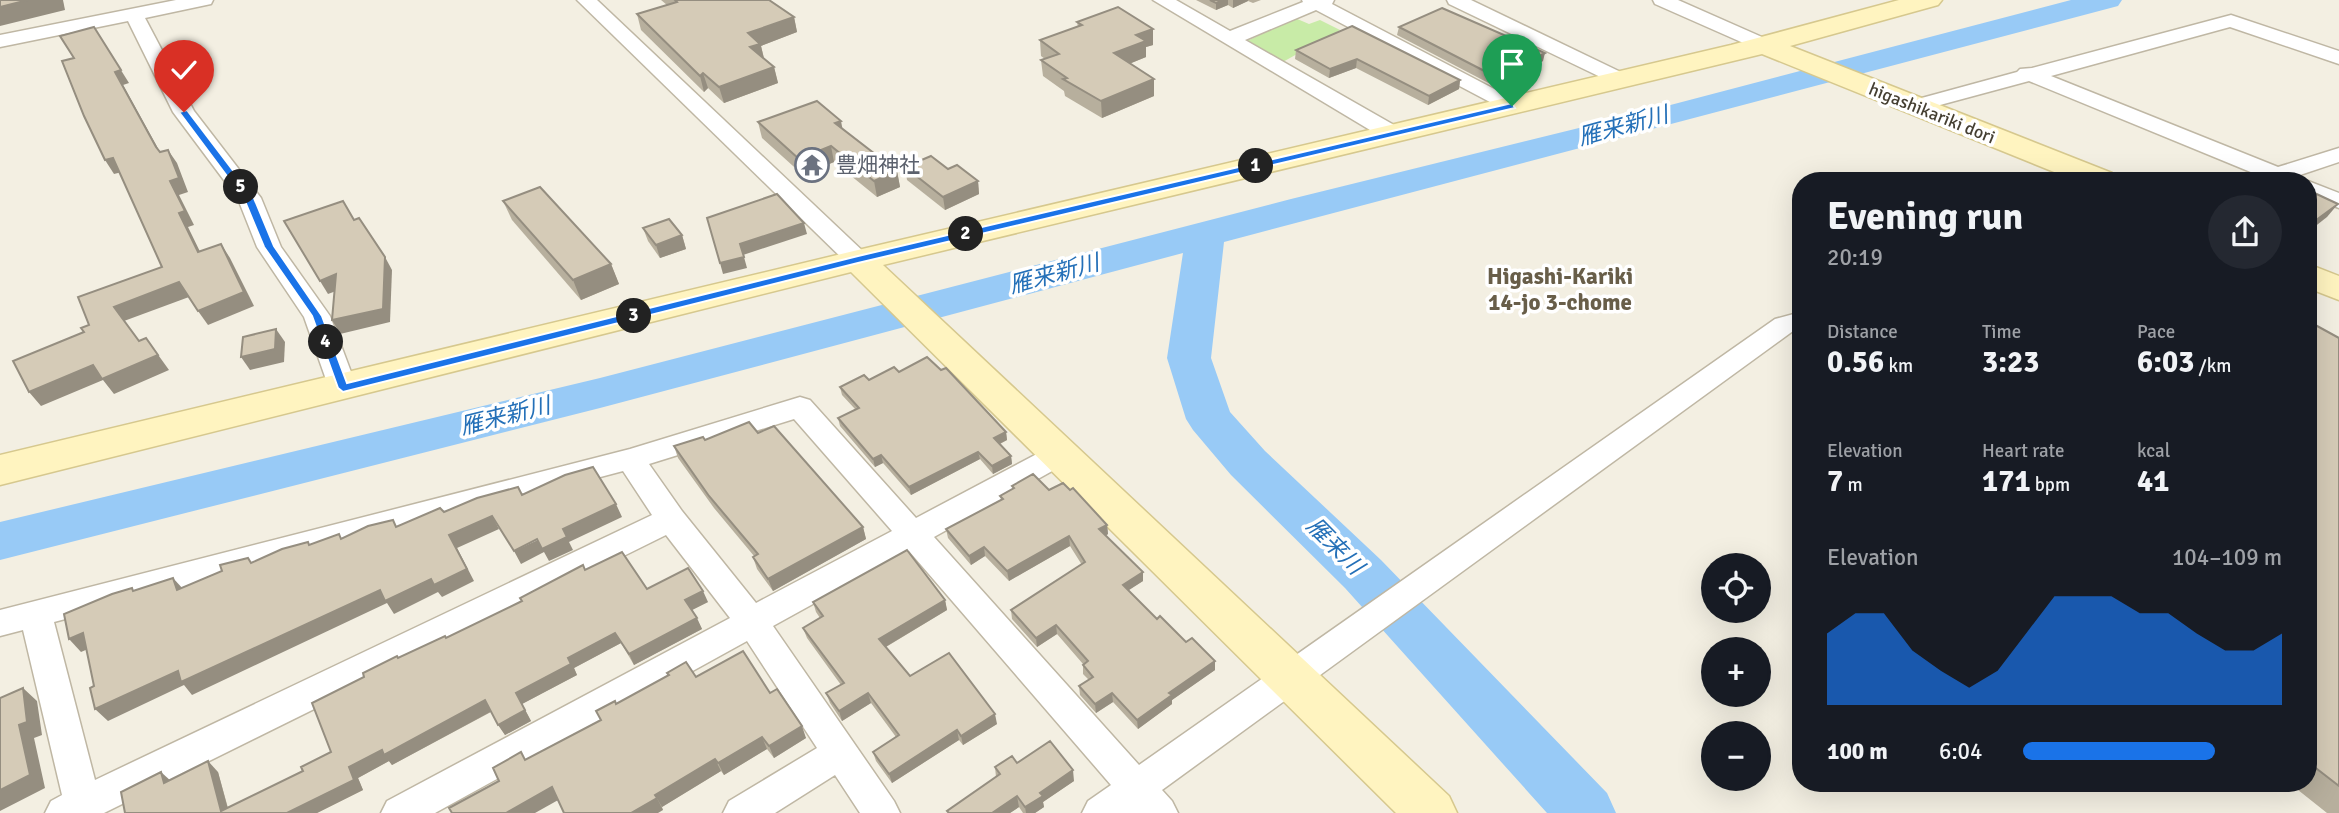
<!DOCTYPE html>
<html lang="en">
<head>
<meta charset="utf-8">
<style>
	:root { --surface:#171b24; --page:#242831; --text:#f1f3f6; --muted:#9ea1a6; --accent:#1a73e8 }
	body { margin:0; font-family:Signika,"Noto Sans JP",sans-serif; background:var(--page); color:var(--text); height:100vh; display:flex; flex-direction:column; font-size:26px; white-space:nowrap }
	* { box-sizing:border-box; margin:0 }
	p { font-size:23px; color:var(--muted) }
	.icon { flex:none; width:38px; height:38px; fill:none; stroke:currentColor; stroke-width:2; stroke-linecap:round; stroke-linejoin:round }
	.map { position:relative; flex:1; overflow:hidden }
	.details { position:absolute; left:1792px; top:172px; width:525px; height:620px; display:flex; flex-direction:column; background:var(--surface); border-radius:28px; box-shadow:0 7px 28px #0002 }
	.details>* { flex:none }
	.controls { position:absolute; left:1701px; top:553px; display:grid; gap:14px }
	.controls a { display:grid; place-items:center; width:70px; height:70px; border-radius:50%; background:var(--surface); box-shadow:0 7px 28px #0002; font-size:35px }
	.pin { position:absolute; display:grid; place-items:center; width:60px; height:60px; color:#fff; margin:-72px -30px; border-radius:50% 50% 50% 0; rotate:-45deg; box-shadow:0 0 7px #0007 }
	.pin .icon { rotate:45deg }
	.km { position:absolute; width:35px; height:35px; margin:-18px; border-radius:50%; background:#222; color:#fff; font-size:19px; line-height:35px; text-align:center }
	.round { display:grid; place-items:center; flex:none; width:74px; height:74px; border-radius:37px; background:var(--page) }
	.head { display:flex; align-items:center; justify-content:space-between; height:119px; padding:0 35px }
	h1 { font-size:38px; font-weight:700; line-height:52px }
	.stats { display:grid; grid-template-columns:repeat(3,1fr); gap:10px; height:119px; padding:7px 35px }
	.stats div { display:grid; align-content:center }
	.stats b { font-size:30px; font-weight:700 }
	.stats small { font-size:19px; font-weight:400 }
	.stats p { font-size:19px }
	.chart { height:196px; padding:14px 35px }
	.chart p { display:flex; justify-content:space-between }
	.chart svg { width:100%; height:126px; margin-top:7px; fill:var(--accent); opacity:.7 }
	ul { padding:0 35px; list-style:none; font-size:23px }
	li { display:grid; grid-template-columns:112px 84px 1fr; align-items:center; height:52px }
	li i { height:18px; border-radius:9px; background:var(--accent) }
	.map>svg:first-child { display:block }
	.green { fill:#c8eba7 }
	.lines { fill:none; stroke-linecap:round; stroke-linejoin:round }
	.river { fill:#98caf6; fill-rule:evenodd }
	.street-casing { stroke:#bfb7a4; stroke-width:3 }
	.secondary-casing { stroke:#d6c88e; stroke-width:3 }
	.street { fill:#fff; fill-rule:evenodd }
	.secondary { fill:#fff4c0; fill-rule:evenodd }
	.wall { fill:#b7af9d }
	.shaded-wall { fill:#958e80 }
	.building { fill:#d5cbb7; stroke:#958e80; stroke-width:2 }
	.route { fill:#1a73e8; stroke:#fff; stroke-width:2 }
	.labels { text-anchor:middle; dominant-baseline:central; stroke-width:7; stroke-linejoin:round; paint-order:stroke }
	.far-street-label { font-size:18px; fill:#453f32; stroke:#fff }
	.worship-label { font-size:21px; fill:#5b616d; stroke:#fff; text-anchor:start }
	.water-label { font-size:23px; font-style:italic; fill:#2470b8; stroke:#fff }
	.neighbourhood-label { font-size:23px; font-weight:bold; fill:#685e49; stroke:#fff }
</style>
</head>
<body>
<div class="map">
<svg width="2339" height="813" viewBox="0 0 2339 813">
	<rect width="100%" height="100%" fill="#f3efe2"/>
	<path class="green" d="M1295 18 1309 24 1320 20 1340 30 1281 63 1243 43Z"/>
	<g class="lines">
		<path class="river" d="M2071 0H2122L2118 6 1224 242 1211 358 1230 412 1265 451 1381 560 1607 793 1616 813H1547L1345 588 1231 475 1193 430 1186 419 1167 358 1183 253 600 408 0 560V522L600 378 1291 199 1640 113Z"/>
		<g class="street-casing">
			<g id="street">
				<path d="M176 0H213L211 4 145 18 194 111 261 198 281 247 330 316 357 388 353 395 343 397 333 395 329 388 304 317 257 247 238 199 173 112 128 21 0 47V35Z"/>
				<path d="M577 0H597L867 255 870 260 867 265 858 268 849 265Z"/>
				<path d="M1153 0H1176L1230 31 1303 2 1302 0H1334L1332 4 1519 102 1523 106 1519 110H1505L1316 10 1245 40 1401 129 1404 134 1401 139H1385Z"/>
				<path d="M1447 0H1471L1629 76 1632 80 1629 84H1615L1449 4Z"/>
				<path d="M1653 0H1678L1771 41 1774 45 1771 49H1757L1655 4Z"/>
				<path d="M2231 15 2339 51V64L2230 27 2051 76 2278 167 2339 148V162L2297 176 2300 180H2257L2258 175 2029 81 1914 112 1907 110 1903 106 1907 102 2017 72 2020 69 2032 68Z"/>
				<path d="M2308 181 2339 193V208L2308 196Z"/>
				<path d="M1801 312V329L1793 331 1162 790 1172 801 1178 813H1082L1088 801 1111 785 909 551 773 626 894 801 900 813H860L835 775 775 813H723L729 801 817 748 747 641 435 813H381L387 801 730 618 666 535 104 813H45L51 801 62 795 23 630 0 636V610L630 449 800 397 810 400 916 518 1050 447 1060 444 1070 447 1075 454 1070 461 934 537 1139 765 1775 319ZM794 419 892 531 756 603 682 511 649 464ZM623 471 652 515 95 780 54 622Z"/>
			</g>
		</g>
		<g class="secondary-casing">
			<g id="secondary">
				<path d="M1899 0H1942L1938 5 1790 46 2112 173 2117 180H2074L1762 54 883 265 1449 796 1457 813H1396L851 272 0 485V455L858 250 1731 45Z"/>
				<path d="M2308 264 2339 276V300L2308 288Z"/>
			</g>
		</g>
		<use href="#street" class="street"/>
		<use href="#secondary" class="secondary"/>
	</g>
	<g class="wall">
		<path d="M661 0H769L794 17 797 32 761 46 764 58 774 67 778 83 724 103 708 88 704 92 641 30 637 14 667 5Z"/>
		<path d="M1196 0H1261L1253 3 1248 1 1233 8 1228 5 1216 10Z"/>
		<path d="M1077 22 1153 29V45L1146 47V57L1129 64 1154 79V96L1102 118 1065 96 1064 91 1043 76 1041 60 1045 59 1041 56 1040 40 1078 27Z"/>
		<path d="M1352 26 1460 80 1459 89 1428 105 1356 68 1329 78 1295 59 1296 50Z"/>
		<path d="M1399 27 1543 61 1496 87 1397 35Z"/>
		<path d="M758 122 842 128 897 171 900 187 877 197 834 162 803 175 762 138Z"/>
		<path d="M905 167 948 169 978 181 979 194 945 210 907 180Z"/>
		<path d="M503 201 611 264 619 284 581 300 512 220Z"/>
		<path d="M643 228 682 235 686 249 660 258 648 241Z"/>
		<path d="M2308 321 2339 338V813H2327L2288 782H2308Z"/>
		<path d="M899 372 1006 432 1007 440 1000 444 1011 456 1012 464 993 474 980 459 911 495 883 463 875 467 840 426 838 418 855 409 842 395 840 387Z"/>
		<path d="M758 433 863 527 866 539 773 591 757 569 753 557 754 556 714 508 678 458 674 446 705 440Z"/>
		<path d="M1012 486 1049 490H1070L1107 525 1108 534 1105 536 1143 581 1128 590 1157 619 1186 642 1215 661V670L1172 700V704L1138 729 1113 702 1096 713 1080 695 1079 686 1089 680 1083 674V664L1057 634 1037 647 1012 619 1011 610 1082 565 1070 546 1009 581 985 556 971 565 948 538 946 529 1001 500 1000 496 1013 489Z"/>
		<path d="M585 570 647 589 708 602 692 610 702 629 634 665 621 643 574 668 577 675 522 704 531 721 505 735 491 712 392 765 389 761 358 778 363 790 317 813H125L170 780 218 772 228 808 303 771 331 752 399 658 447 638Z"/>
		<path d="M945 600 947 610 886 647 910 676 997 724 963 745 959 740 892 783 876 761 873 752 896 737 871 703 842 721 830 703 826 693 841 685 807 638 803 628 820 618 816 612 813 602Z"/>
		<path d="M696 677 770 693 806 738 774 758 767 749 724 775 721 771 662 807 663 810 558 800 499 781 526 760 601 720 616 704Z"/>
		<path d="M1017 763 1074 781 1043 802 1044 807 1035 813H1023L1019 807 1010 813H948L947 811 996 777 995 767Z"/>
	</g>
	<g class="shaded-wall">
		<path d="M28 0H63L65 10 0 26V7Z"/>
		<path d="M1223 0H1228V5L1216 10V3Z"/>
		<path d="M1233 0H1248V1L1233 8Z"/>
		<path d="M794 17 797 32 761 46 764 59 754 63 748 33Z"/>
		<path d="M94 27 129 83 123 85 165 161 156 147 115 72Z"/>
		<path d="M1153 29V45L1146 47V57L1114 70V53L1136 35Z"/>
		<path d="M1545 53 1543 61 1496 87 1498 78Z"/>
		<path d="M1357 59 1356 68 1329 78 1330 69Z"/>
		<path d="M774 67 778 83 724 103 719 87Z"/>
		<path d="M703 73 708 88 704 92 700 76Z"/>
		<path d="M1154 79V96L1102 118 1101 101Z"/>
		<path d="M1460 80 1459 89 1428 105 1429 96Z"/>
		<path d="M841 121 844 137 835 123Z"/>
		<path d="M831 146 834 162 803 175 799 159Z"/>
		<path d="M168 150 177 163 188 192 179 195 194 225 188 227 207 266 198 252 179 213 170 181Z"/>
		<path d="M113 158 122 172 114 174 105 160Z"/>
		<path d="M897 171 900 187 877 197 874 181Z"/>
		<path d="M978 181 979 194 945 210 943 197Z"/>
		<path d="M2338 204 2327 217 2308 232V226Z"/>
		<path d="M804 223 807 234 743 255 740 244Z"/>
		<path d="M682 235 686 249 660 258 656 245Z"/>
		<path d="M221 244 230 258 254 306 208 325 198 311Z"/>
		<path d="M385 257 392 270 390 322 340 334 332 320Z"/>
		<path d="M744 257 747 268 723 274 720 263Z"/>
		<path d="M611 264 619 284 581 300 573 280Z"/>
		<path d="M336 274 344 288 328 294 320 281Z"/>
		<path d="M179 282 189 297 124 321 114 307Z"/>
		<path d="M276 329 285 342 284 362 250 370 241 357Z"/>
		<path d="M146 338 169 370 114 394 103 380 41 406 29 392Z"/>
		<path d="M1006 432 1007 440 995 446 994 438Z"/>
		<path d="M978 452 980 459 911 495 909 487Z"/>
		<path d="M881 455 883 463 875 467 873 459Z"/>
		<path d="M1011 456 1012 464 993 474 992 466Z"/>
		<path d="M616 504 622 517 569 542 573 550 549 561 544 552 521 564 514 551Z"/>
		<path d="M492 516 499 529 457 548 474 581 442 597 438 592 394 614 387 603 192 695 184 685 108 721 95 709 449 535Z"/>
		<path d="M1107 525 1108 534 1100 539 1099 529Z"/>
		<path d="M863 527 866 539 773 591 768 579Z"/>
		<path d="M1069 536 1070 546 1009 581 1007 571Z"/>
		<path d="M984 547 985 556 971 565 969 556Z"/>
		<path d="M1143 572V581L1123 594V585Z"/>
		<path d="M173 578 184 590H177Z"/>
		<path d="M703 591 708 602 690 611 685 600Z"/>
		<path d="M945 600 947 610 882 649 879 639Z"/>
		<path d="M697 618 702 629 634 665 629 654Z"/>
		<path d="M1056 625 1057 634 1037 647 1036 638Z"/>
		<path d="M83 633 95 646 81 652 69 639Z"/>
		<path d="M615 633 621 643 574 668 577 675 522 704 531 721 505 735 498 725 516 693 568 658Z"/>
		<path d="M1215 661V670L1172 700V704L1138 729 1137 720 1169 693Z"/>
		<path d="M23 688 37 701 42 735 34 738 45 788 0 811V790L19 725Z"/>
		<path d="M868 693 871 703 842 721 839 711Z"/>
		<path d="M1112 693 1113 702 1096 713 1095 704Z"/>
		<path d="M485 700 492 711 392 765 389 761 358 778 363 790 317 813H287L349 767 382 750Z"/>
		<path d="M995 714 997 724 963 745 961 736Z"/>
		<path d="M802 726 806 738 774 758 769 746Z"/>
		<path d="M957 730 959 740 892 783 889 774Z"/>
		<path d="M762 737 767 749 724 775 718 763Z"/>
		<path d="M715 759 721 771 662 807 655 795Z"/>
		<path d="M208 761 218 772 229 813 221 811Z"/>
		<path d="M1073 770 1074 781 1043 802 1044 807 1035 813H1026L1025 807 1040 793Z"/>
		<path d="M161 772 172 782 164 783Z"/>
		<path d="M552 787 560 799 535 813H506Z"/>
		<path d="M1017 796 1019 807 1010 813H992Z"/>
		<path d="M657 798 663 810 658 813H631Z"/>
	</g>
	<g class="building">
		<path d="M0 0H28L0 7Z"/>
		<path d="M675 0H769L794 17 748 33 760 44 750 47 774 67 719 87 703 73 700 76 637 14 677 2Z"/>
		<path d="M1210 0H1223L1216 3Z"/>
		<path d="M1118 7 1153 29 1136 35 1146 41 1114 53 1154 79 1101 101 1063 79 1067 78 1041 60 1059 54 1040 40 1082 25 1077 22Z"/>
		<path d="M1442 8 1545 53 1498 78 1399 27Z"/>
		<path d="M1352 26 1460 80 1429 96 1357 59 1330 69 1296 50Z"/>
		<path d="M94 27 121 70 115 72 156 147 160 152 168 150 179 178 170 181 185 211 179 213 198 252 221 244 244 292 198 311 179 282 114 307 139 341 146 338 158 355 102 379 93 365 29 392 13 361 84 332 81 328 89 325 78 297 162 267 113 158 105 160 84 116 62 61 74 58 60 36Z"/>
		<path d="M817 101 841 121 835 123 897 171 874 181 831 146 799 159 758 122Z"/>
		<path d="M931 156 948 169 957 165 978 181 943 197 905 167Z"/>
		<path d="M540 187 611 264 573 280 503 201Z"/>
		<path d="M2308 190 2338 204 2308 226Z"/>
		<path d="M777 194 804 223 740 244 744 257 720 263 707 218Z"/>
		<path d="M343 201 354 220 359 218 385 257 383 309 332 320 336 274 320 281 284 221Z"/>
		<path d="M669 219 682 235 656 245 643 228Z"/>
		<path d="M2308 321 2339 338V786L2308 762Z"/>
		<path d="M276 329 275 349 241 357 243 337Z"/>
		<path d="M927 357 941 370 946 368 1006 432 994 438 1011 456 992 466 978 452 909 487 881 455 873 459 838 418 859 408 840 387 864 375 869 380 894 367 899 372Z"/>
		<path d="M749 422 758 433 774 426 863 527 768 579 753 557 758 554 709 496 674 446 703 437 705 440Z"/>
		<path d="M593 467 616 504 563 529 567 537 542 549 537 539 514 551 492 516 449 535 467 569 434 585 431 579 385 601 380 590 181 682 178 671 95 709 90 688 94 686 83 633 69 639 64 614 112 594 132 588 133 591 173 578 177 590 222 571 220 565 248 558 251 563 282 549 308 542 309 545 339 534 341 539 368 526 393 520 396 527 440 508 444 512 477 498 518 487 522 495 565 475Z"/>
		<path d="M1033 474 1049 490 1063 483 1070 490 1073 488 1107 525 1099 529 1143 572 1123 585 1157 619 1160 616 1186 642 1192 638 1215 661 1169 693 1172 695 1137 720 1112 693 1095 704 1079 686 1093 677 1083 665 1088 661 1056 625 1036 638 1011 610 1085 562 1069 536 1007 571 984 547 969 556 946 529 1003 499 1000 496 1014 488 1012 486Z"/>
		<path d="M907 550 945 600 879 639 910 676 949 653 995 714 961 736 957 730 889 774 873 752 899 735 868 693 839 711 826 693 844 683 803 628 823 616 813 602Z"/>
		<path d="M622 552 647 589 688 568 703 591 685 600 697 618 629 654 615 633 568 658 571 664 516 693 525 710 498 725 485 700 384 755 382 750 349 767 354 780 287 813H125L121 792 161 772 164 783 208 761 221 811 303 771 301 767 331 752 312 703 364 677 363 673 397 656 398 658 445 636 446 638 522 601 520 598 583 565 585 570Z"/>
		<path d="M743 651 770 693 777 689 802 726 769 746 762 737 718 763 715 759 655 795 657 798 631 813H564L552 787 506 813H452L449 808 499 781 493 768 521 752 525 760 601 720 596 711 615 701 616 704 669 675 667 673 686 662 696 677Z"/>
		<path d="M23 688 27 722 19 725 30 775 0 790V698Z"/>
		<path d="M1050 741 1073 770 1040 793 1043 796 1025 807 1017 796 992 813H949L947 811 1000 774 995 767 1012 756 1017 763Z"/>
	</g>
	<path class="route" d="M1512 103 1515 108 858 263 343 392 338 388 312 316 264 247 244 199 179 112 187 110 254 198 274 246 322 316 347 383 858 256Z"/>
	<defs>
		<g id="temple-ring" transform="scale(1.75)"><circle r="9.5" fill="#fff" stroke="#6b7280" stroke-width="1.5"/><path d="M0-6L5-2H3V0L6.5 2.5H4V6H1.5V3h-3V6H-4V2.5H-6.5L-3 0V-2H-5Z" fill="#6b7280"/></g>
	</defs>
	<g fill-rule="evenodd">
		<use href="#temple-ring" x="812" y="165"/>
	</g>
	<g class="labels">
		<g class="far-street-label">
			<text transform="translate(1932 113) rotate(22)">higashikariki dori</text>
		</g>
		<g class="worship-label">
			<text x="836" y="165">豊畑神社</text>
		</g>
		<g class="water-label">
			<text transform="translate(1623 126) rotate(-15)">雁来新川</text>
			<text transform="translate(1054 274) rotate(-15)">雁来新川</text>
			<text transform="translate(505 416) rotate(-14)">雁来新川</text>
			<text transform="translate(1335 546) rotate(45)">雁来川</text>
		</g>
		<g class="neighbourhood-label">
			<text x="1560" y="276">Higashi-Kariki<tspan x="1560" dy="26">14-jo 3-chome</tspan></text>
		</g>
	</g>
</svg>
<div class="controls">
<a><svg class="icon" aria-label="locate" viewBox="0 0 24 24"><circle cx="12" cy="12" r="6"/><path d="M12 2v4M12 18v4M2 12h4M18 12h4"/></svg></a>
<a>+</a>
<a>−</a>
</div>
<div class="pin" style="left:1512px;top:106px;background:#1e9e55"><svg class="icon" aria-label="arrive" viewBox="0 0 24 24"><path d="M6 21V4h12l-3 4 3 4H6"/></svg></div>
<div class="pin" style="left:184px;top:112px;background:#d93025"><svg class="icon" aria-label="check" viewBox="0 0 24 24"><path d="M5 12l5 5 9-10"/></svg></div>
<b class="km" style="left:1256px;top:166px">1</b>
<b class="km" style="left:966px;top:234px">2</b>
<b class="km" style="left:634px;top:316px">3</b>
<b class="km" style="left:326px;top:342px">4</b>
<b class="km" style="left:241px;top:187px">5</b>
<section class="details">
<div class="head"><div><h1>Evening run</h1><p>20:19</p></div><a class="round"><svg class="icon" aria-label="share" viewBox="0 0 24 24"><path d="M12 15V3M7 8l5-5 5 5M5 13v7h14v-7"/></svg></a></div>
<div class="stats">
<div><p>Distance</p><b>0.56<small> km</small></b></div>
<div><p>Time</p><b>3:23</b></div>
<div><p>Pace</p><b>6:03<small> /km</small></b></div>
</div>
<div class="stats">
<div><p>Elevation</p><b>7<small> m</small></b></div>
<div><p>Heart rate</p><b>171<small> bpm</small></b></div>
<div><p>kcal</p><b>41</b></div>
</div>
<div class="chart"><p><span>Elevation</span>104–109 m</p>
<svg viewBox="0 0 160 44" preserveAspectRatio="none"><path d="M0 44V19L10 12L20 12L30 25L40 32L50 38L60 32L70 19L80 6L90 6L100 6L110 12L120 12L130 19L140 25L150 25L160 19V44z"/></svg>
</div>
<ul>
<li><b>100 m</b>6:04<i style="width:74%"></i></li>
</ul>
</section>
</div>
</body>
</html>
